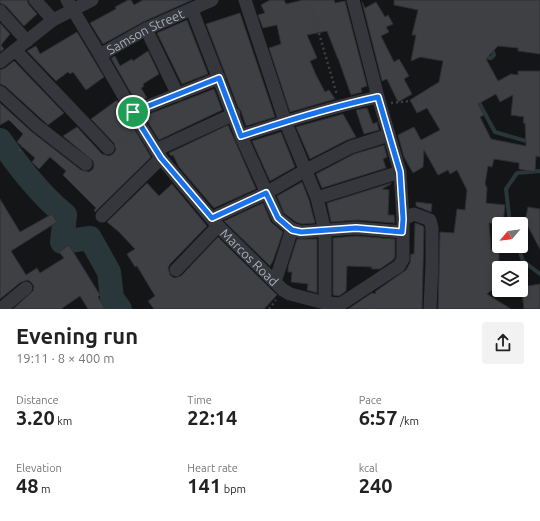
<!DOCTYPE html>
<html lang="en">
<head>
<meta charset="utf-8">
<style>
	:root { --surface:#fff; --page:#f2f2f2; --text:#222; --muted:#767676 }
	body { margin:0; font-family:Ubuntu,sans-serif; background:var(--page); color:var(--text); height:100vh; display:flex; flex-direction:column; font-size:15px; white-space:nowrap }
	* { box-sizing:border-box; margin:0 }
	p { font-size:13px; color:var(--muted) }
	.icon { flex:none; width:22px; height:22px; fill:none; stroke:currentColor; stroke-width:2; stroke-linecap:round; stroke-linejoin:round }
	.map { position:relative; height:309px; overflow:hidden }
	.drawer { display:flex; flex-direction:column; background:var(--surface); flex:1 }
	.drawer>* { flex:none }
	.needle { width:26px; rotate:241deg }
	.buttons { position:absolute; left:492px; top:217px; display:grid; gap:8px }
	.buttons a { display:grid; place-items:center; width:36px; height:36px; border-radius:4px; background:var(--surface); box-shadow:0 2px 6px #0003; font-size:20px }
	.pin { position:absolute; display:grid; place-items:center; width:34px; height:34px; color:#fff; margin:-17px; border:2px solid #fff; border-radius:50%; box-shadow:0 1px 4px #0007 }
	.round { display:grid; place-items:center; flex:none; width:42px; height:42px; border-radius:4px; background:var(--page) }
	.headline { display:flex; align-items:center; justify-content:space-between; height:68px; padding:0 16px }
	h1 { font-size:22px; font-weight:700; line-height:30px }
	.stats { display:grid; grid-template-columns:repeat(3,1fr); gap:6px; height:68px; padding:4px 16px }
	.stats div { display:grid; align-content:center }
	.stats b { font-size:20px; font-weight:700 }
	.stats small { font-size:11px; font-weight:400 }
	.stats p { font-size:11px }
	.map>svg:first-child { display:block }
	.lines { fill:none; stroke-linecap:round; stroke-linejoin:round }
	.stream { stroke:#29373b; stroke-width:4 }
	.river { stroke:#29373b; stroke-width:24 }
	.building { fill:#3e4044; stroke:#2e2f32; fill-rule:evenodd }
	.path { stroke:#3b3f43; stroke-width:2.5; stroke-dasharray:2 3; stroke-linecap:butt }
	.minor { stroke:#35373c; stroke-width:13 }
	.route-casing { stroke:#fff; stroke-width:8 }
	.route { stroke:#1a73e8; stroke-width:5 }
	.labels { text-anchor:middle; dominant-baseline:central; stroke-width:3; stroke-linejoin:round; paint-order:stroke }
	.street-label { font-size:13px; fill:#a5aeb8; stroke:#0f1011 }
</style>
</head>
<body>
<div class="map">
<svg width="540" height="309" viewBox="0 0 540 309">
	<rect width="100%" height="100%" fill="#141516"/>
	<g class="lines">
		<g class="stream">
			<path d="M482 57 491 58 494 55 492 48"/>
			<path d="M477 99 495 132 540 145"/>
			<path d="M510 224 506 189 517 173 540 171"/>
			<path d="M518 246 523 261 540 274"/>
		</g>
		<path class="river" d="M0 140C20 168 38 192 65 215L62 242 90 238 109 272 112 298 120 309"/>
	</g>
	<g class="building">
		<path d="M0 0H27L29 5 37 14 24 26 6 6 0 3Z"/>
		<path d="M128 0H131L134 5 143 0H192L143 22 103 44 90 23 116 9 115 7Z"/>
		<path d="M270 0H284L286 4 303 0H334L335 3 345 1 367 86 361 88 362 92 351 95 338 58V59L327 31 307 35 317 58 310 61 316 75 325 92 329 90 335 99 290 112 269 48 281 44 277 25 263 28 258 15 265 13 261 5Z"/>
		<path d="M394 0H540V54L518 51V48L498 46 486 59 498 81 511 74 518 75V71H540V157L536 156 535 172 519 169V163L494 159 492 167 488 166 485 184 487 188 486 203 505 205 503 224 489 223 491 250 499 249V268L498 285 487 294 511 309H438L440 232 454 233 457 209 465 210 467 190 457 170 450 174 448 170 438 175 424 150 423 167 413 173 404 157 398 135 414 127 421 140 440 130 427 108 417 113 410 100 439 82 443 61 420 57 411 61 416 35H412L418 10 394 5ZM496 94 500 102 513 95 511 115 524 117 523 123H525L526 146 491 139 480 117 484 115 478 104Z"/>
		<path d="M362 2 365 8 376 2 385 17 388 15 393 24 386 27 389 32 381 36 394 62 399 59 409 76 404 79 412 94 398 102 387 79 382 81Z"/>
		<path d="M240 13 275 117 246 126 241 111 238 107 206 24Z"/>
		<path d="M187 20 208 74 182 84 157 33Z"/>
		<path d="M0 23 10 34 1 45 4 49 0 52Z"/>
		<path d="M77 32 104 77 86 90 73 72 70 74 68 72 56 81 27 51 36 46 40 54Z"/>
		<path d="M148 51 159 74 143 84 144 86 141 88 147 98 136 102 111 58 115 56 120 66 132 59 133 61Z"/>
		<path d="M14 61 64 113 48 125 5 86 0 84V70L5 68Z"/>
		<path d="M214 89 222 110 159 140 144 116Z"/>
		<path d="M117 100 151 157 95 212 94 210 96 208 63 175 66 171 50 157 39 169 32 162 35 158 17 142 23 134 9 120 0 125V103L32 132 81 170 89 172 93 169 94 165 93 161 63 136 77 127 102 154 109 156 113 154 116 150 114 143 91 119Z"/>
		<path d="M367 108 373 124 377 122 379 130 364 134 356 110Z"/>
		<path d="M343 114 356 137 347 140 310 159 296 127Z"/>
		<path d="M228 125 256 189 214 208 179 167 173 155 171 156 169 153Z"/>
		<path d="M281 132 295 167 270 181 252 141Z"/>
		<path d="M384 145 387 157 383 159 386 168 322 188 316 174 354 154Z"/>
		<path d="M302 182 309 200 315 223 302 224 296 222 284 213 277 196Z"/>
		<path d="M147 183 159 196 172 184 207 226 170 264 168 268 170 275 174 278 181 276 218 237 277 295 264 309H154L148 301 155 296 137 266 135 267 127 254 135 249 119 232 107 222Z"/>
		<path d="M391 183V184L382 189 389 190 388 215H394L395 223 357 220 331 222 327 203Z"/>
		<path d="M0 199 20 232 52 214 57 222 11 251 26 275 37 268 40 273 64 258 59 252 69 245 100 295 98 297 105 309H88L80 296 61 309H13L33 291 34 287 32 283 28 280 21 282 0 299Z"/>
		<path d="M416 202 432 204 431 212 416 206Z"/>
		<path d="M263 203 271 222 283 232 273 261 270 266 224 221Z"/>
		<path d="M528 207 540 209V249L525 221Z"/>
		<path d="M415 223 423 226 424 229 422 309H348L372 293 375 294 376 291 406 270 410 263 411 254H414Z"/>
		<path d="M356 236 395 239V257L393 260 380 269H371L372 267 347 266 346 291 339 296 333 295V238Z"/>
		<path d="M297 239H317V293L307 290 308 284 291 282 292 272H288V267Z"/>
		<path d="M540 284V309H524L521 287Z"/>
	</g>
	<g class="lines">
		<g class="path">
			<path d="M308 0 316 23 337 95"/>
			<path d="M391 103 439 98 446 94"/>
			<path d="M46 118 55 108"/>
			<path d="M118 142 132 132"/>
			<path d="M19 151 30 136"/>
			<path d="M269 309 276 300"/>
			<path d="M370 309 372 300"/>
		</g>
		<g class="minor">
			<path d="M35 0 53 20"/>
			<path id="s1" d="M67 0 100 55 141 126 161 158 218 226 283 290 290 294 325 303 341 304 399 266 403 259V219L414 214 430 220 432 228V264L430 309"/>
			<path d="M245 0 285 121 317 198 325 231V303"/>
			<path d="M353 0 378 97 400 172 403 219"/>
			<path d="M192 10 241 136 278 218 292 229 301 232 356 228 402 232"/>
			<path d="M0 11 27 41"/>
			<path d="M146 29 178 95"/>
			<path d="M15 50 108 148"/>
			<path id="s2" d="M100 55 146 29 212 0"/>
			<path d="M0 62 53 20 92 0"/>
			<path d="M0 92 37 126 86 164"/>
			<path d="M133 112 219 78"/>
			<path d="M241 136C286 121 331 107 378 97"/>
			<path d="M156 150 234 114"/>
			<path d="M317 198 400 172"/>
			<path d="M102 216 161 158"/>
			<path d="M212 218 266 193 306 170 351 147 389 135"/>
			<path d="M176 270 218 226"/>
			<path d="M275 282 292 229"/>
			<path d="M1 309 26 288"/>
		</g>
	</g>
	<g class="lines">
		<g class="route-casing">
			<path id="route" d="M219 78 241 136C286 121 331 107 378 97L400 172 403 219 402 232 356 228 301 232 292 230 278 218 266 193 212 218 161 158 141 126 133 112Z"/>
		</g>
		<use href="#route" class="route"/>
	</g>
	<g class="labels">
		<g class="street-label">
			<text stroke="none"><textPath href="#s2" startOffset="51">Samson Street</textPath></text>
			<text stroke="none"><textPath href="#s1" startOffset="317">Marcos Road</textPath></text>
		</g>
	</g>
</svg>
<div class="buttons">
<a><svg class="needle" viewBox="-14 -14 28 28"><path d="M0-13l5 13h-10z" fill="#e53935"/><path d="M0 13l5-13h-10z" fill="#767676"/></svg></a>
<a><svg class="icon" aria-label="layers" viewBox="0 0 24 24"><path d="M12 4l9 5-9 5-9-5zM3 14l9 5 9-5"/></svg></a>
</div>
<div class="pin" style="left:133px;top:112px;background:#1e9e55"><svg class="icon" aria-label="arrive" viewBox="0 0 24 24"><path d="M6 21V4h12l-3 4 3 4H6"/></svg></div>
</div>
<section class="drawer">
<div class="headline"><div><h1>Evening run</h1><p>19:11 · 8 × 400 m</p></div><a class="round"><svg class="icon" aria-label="share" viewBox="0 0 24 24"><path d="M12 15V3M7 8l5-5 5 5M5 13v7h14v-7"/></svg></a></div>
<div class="stats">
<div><p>Distance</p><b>3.20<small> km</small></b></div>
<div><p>Time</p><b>22:14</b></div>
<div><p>Pace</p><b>6:57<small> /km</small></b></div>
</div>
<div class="stats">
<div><p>Elevation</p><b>48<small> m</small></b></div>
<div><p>Heart rate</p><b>141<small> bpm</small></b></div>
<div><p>kcal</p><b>240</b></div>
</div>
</section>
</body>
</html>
